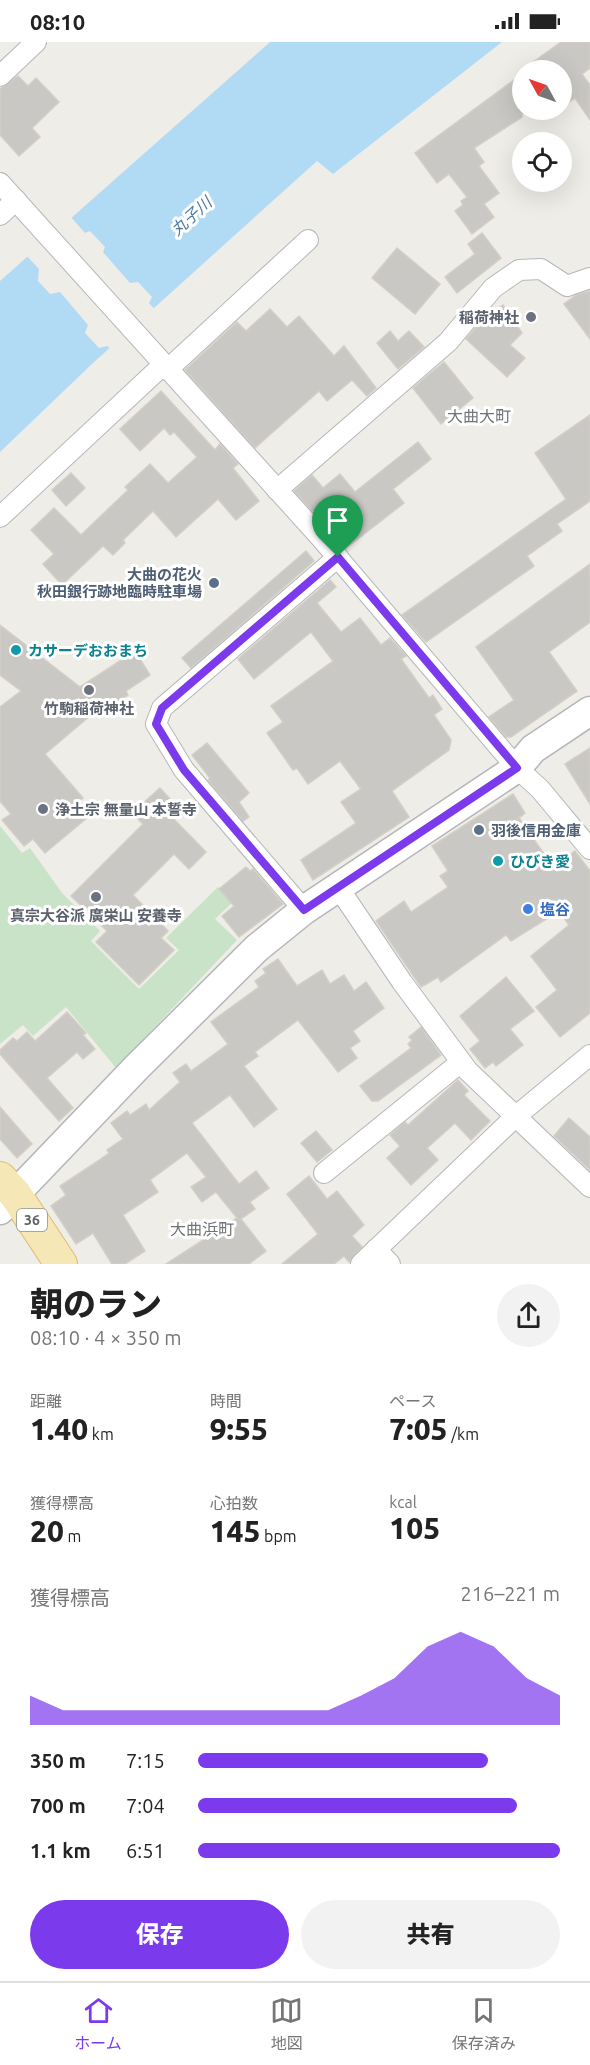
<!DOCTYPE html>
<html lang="ja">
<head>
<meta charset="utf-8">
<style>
	:root { --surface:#fff; --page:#f2f2f2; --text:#222; --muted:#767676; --line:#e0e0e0; --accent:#7c3aed }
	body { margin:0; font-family:Ubuntu,"Noto Sans JP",sans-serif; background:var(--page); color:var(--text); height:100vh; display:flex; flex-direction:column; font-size:22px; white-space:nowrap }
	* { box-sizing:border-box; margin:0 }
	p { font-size:20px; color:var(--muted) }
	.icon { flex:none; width:33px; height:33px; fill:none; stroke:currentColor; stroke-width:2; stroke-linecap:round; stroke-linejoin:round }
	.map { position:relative; height:1222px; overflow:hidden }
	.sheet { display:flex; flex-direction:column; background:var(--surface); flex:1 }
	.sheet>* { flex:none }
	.needle { width:39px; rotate:310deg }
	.fabs { position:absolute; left:512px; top:18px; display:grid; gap:12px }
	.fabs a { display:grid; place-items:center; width:60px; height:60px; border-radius:50%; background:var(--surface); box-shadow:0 6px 24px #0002; font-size:30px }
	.pin { position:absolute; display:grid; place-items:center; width:51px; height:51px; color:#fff; margin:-62px -26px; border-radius:50% 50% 50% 0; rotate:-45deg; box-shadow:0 0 6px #0007 }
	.pin .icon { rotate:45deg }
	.round { display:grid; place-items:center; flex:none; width:63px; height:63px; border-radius:32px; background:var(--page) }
	.overview { display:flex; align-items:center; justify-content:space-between; height:102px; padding:0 30px }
	h1 { font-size:33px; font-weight:800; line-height:45px }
	.metrics { display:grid; grid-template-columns:repeat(3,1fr); gap:9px; height:102px; padding:6px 30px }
	.metrics div { display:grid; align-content:center }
	.metrics b { font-size:30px; font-weight:800 }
	.metrics small { font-size:16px; font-weight:400 }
	.metrics p { font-size:16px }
	.chart { height:168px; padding:12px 30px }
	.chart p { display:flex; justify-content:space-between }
	.chart svg { width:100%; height:108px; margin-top:6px; fill:var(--accent); opacity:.7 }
	.cta { display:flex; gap:12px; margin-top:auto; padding:12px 30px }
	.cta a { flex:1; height:69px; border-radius:36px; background:var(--accent); color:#fff; font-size:24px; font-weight:800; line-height:69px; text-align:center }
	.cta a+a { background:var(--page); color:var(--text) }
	ul { padding:0 30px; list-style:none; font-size:20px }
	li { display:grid; grid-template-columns:96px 72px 1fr; align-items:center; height:45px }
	li i { height:15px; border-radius:8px; background:var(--accent) }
	.status { display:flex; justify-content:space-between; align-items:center; height:42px; padding:0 30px; background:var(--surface); direction:ltr }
	.status svg { height:16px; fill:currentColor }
	.dock { display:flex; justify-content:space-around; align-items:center; height:84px; border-top:2px solid var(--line); background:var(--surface); font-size:16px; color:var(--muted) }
	.dock a { display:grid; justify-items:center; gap:3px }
	.dock .selected { color:var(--accent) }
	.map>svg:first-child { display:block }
	.green { fill:#c8e3c7 }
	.water { fill:#b1daf5 }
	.pier { fill:#efede7 }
	.building { fill:#cac8c4; stroke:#d3cec6; stroke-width:1.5 }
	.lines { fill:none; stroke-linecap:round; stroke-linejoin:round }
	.street-casing { stroke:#b4b7ba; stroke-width:22 }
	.secondary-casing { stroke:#b3b6ba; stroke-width:31 }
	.primary-casing { stroke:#e0bb6f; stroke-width:34 }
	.street { stroke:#fff; stroke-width:20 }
	.secondary { stroke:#fff; stroke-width:28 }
	.primary { stroke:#f5e8b6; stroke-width:32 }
	.route-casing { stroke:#fff; stroke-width:12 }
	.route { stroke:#7c3aed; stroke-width:8 }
	.worship-dot { fill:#6b7280; stroke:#fff; stroke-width:2 }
	.service-dot { fill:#5c6f8a; stroke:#fff; stroke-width:2 }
	.culture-dot { fill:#0f9aa8; stroke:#fff; stroke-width:2 }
	.shop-dot { fill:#3f7fe0; stroke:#fff; stroke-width:2 }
	.labels { text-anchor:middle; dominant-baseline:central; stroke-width:6; stroke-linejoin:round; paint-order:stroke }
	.shield { fill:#fff; stroke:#8f9193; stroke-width:1.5 }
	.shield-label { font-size:14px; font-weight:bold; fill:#5f6265 }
	.worship-label { font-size:15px; font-weight:bold; fill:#5b616d; stroke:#fff }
	.service-label { font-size:15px; font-weight:bold; fill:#4e5e75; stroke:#fff; text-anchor:end }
	.culture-label { font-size:15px; font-weight:bold; fill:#0d838f; stroke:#fff; text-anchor:start }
	.shop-label { font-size:15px; font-weight:bold; fill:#366cbe; stroke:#fff; text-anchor:start }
	.water-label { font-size:16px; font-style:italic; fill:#4c779d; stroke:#fff }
	.neighbourhood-label { font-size:16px; fill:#707477; stroke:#fff }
</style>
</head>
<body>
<div class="status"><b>08:10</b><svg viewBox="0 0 49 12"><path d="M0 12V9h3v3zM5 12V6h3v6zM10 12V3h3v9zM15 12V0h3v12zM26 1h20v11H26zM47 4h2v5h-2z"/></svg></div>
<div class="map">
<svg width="590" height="1222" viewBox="0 0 590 1222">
	<rect width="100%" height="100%" fill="#efede7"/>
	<path class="green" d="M0 784 22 811 30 806 62 851 100 889 91 899 139 947 179 908 166 896 218 845 234 859 215 877 237 898 116 1026 66 965 33 994 23 983 0 1002Z"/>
	<path class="water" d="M270 0H502L333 132 317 119 93 321 0 410V239Z"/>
	<path class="pier" d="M69 173 85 191 90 189 105 205 103 210 130 241 138 240 152 255 149 261 156 269 112 308 107 304 99 306 85 291 88 283 60 250 50 252 38 239 39 227 25 212Z"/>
	<g class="building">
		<path d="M561 0H590V26L582 32 590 43V78L575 56 561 66V28H522Z"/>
		<path d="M18 34 28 44 36 36 59 60 32 86 40 95 19 114 0 93V47Z"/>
		<path d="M514 38 522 50V75L474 106 484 120 479 124 499 151 484 162 494 175 472 192 455 169 463 163 461 159 467 155 449 132 437 141 415 111Z"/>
		<path d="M482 191 501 216 457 251 445 235 475 212 468 202Z"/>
		<path d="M397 206 440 242 415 272 372 236Z"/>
		<path d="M590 249V297L564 262 576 253Z"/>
		<path d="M503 263 522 291 510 303 525 316 507 335 466 297 483 277Z"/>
		<path d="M270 267 287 285 299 274 334 314 344 304 376 346 367 354 352 338 327 359 319 349 255 406 185 328 237 280 246 289Z"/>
		<path d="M390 289 398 299 409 289 424 305 398 327 377 301Z"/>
		<path d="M444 320 473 356 441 382 413 346Z"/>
		<path d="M161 349 215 408 220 402 238 422 233 426 259 459 236 478 218 457 176 495 153 469 123 498 125 501 113 513 103 504 62 543 43 522 54 512 31 488 54 466 81 493 128 448 125 445 150 422 168 441 197 415 174 390 170 393 164 386 140 409 120 387Z"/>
		<path d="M590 373V459L557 482 562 489 527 514 534 524 426 600 402 573 566 457 535 411Z"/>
		<path d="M418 400 431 417 393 447 404 461 346 506 294 449 312 433 323 446 340 432 355 450Z"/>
		<path d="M71 431 85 446 66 464 52 448Z"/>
		<path d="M306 509 314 519 191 626 182 616Z"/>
		<path d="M590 522V580L549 610 577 649 511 695H506L489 675 514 658 476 605Z"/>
		<path d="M330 538 336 545 317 561 341 590 360 576 381 603 390 596 406 614 401 617 429 656 433 653 442 667 434 673 451 698 449 708 392 749 409 775 313 838 301 818 356 781 341 760 361 747 340 719 308 742 297 726 293 728 267 691 283 680 271 664 333 619 311 590 254 637 238 617Z"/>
		<path d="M0 583 80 645 135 609 150 633 126 649 128 653 114 662 110 657 45 712 83 756 76 762 87 776 45 811 33 797 24 804 2 778 11 772 0 759V665L21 649 0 633Z"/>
		<path d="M207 701 249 751 239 760 249 775 243 779 208 738 210 736 192 713Z"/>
		<path d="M590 706V762L565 722Z"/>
		<path d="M160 746 170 757 162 765 206 810 189 827 174 812 133 853 168 889 161 896 174 908 139 943 96 900 107 889 71 854 143 782 132 771Z"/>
		<path d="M513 752 525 771 519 776 553 825 575 809 590 829V971L560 995 536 965 557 948 531 914 569 883 559 869 511 899 506 893 441 940 438 935 421 945 376 879 404 859 411 870 448 845 440 834 448 829 432 804Z"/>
		<path d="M246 825 250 829 253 827 283 862 239 895 222 874 234 864 219 847Z"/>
		<path d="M278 917 297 944 322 928 330 942 344 933 354 949 366 940 384 966 353 989 360 999 350 1006 357 1016 338 1030 298 978 255 1010 258 1014 244 1024 277 1067 254 1085 230 1053 192 1081 239 1142 256 1129 269 1146 250 1160 255 1167 241 1177 266 1209 249 1222H166L237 1176 216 1150 202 1160 191 1145 206 1135 187 1111 150 1138 158 1150 123 1173 145 1209 125 1222H112L93 1191 76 1202 51 1164 66 1153 60 1144 98 1119 109 1111 107 1108 123 1097 111 1081 127 1069 130 1073 146 1062 149 1068 180 1040 173 1031 186 1022 191 1029 228 1002 211 980 259 945 255 939 266 931 263 927Z"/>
		<path d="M506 935 534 969 510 987 523 1003 496 1024 493 1020 485 1026 470 1007 480 999 460 974Z"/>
		<path d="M67 970 86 991 83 993 95 1007 83 1017 77 1010 47 1036 73 1066 59 1079 0 1012V1008L13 996 17 999 27 990 35 999Z"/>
		<path d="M421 985 441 1013 378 1059H372L360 1044 411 1006 408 1002 412 998 409 995Z"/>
		<path d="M458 1038 468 1049 464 1053 490 1079 471 1098 455 1081 427 1106 438 1118 411 1143 387 1116 400 1104 390 1093 405 1080 408 1083Z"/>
		<path d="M0 1065 32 1102 17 1116 0 1097Z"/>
		<path d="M569 1076 590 1095V1128L554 1094Z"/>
		<path d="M316 1089 332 1108 317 1120 301 1101Z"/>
		<path d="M309 1134 327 1157 337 1149 364 1183 352 1194 362 1205 349 1220 344 1214 334 1222H282L318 1192 287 1152Z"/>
	</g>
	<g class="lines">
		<g class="street-casing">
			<g id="street">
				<path d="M0 34 36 0"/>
				<path d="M0 141 321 496 517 726 540 747 590 807"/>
				<path d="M0 173 16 158"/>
				<path d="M167 328 308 198"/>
				<path d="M277 448 448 300 493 246 519 228 541 227 567 244 590 236"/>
				<path d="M0 475 163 323"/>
				<path d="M338 845 402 940 468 1029 590 1145"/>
				<path d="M304 868 184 728 156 682 162 666 338 515"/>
				<path d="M324 1131 461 1020"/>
				<path d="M376 1207 390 1222"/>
				<path d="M361 1222 515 1075 590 1013"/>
			</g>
		</g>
		<g class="secondary-casing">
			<path id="secondary" d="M0 1168 137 1025 257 906 304 868 517 726 533 707 590 669"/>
		</g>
		<g class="primary-casing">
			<path id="primary" d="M0 1136 15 1152 61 1222"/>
		</g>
		<use href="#street" class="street"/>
		<use href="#secondary" class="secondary"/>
		<use href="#primary" class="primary"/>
	</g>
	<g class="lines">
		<g class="route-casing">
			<path id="route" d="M338 515 517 726 304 868 184 728 156 682 162 666Z"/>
		</g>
		<use href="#route" class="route"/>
	</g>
	<g class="worship-dot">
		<circle cx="531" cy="275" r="6"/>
		<circle cx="89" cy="648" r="6"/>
		<circle cx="43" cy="767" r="6"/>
		<circle cx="96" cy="855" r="6"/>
	</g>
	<g class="service-dot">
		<circle cx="214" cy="541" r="6"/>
		<circle cx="479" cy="788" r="6"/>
	</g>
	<g class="culture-dot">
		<circle cx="16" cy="608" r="6"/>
		<circle cx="498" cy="819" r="6"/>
	</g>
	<circle class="shop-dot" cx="528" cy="867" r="6"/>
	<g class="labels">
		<rect class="shield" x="17" y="1167" width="30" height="22" rx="4.5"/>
		<g class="shield-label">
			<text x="32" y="1178">36</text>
		</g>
		<g class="worship-label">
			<text x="519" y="275" text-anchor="end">稲荷神社</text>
			<text x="89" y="666">竹駒稲荷神社</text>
			<text x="55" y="767" text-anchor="start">浄土宗 無量山 本誓寺</text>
			<text x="96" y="873">真宗大谷派 廣栄山 安養寺</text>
		</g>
		<g class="service-label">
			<text x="202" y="532">大曲の花火<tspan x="202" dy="17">秋田銀行跡地臨時駐車場</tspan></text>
			<text x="491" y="788" text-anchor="start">羽後信用金庫</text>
		</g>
		<g class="culture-label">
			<text x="28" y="608">カサーデおおまち</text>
			<text x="510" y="819">ひびき愛</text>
		</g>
		<g class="shop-label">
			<text x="540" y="867">塩谷</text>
		</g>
		<g class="water-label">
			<text transform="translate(191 174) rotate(-42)">丸子川</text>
		</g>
		<g class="neighbourhood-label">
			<text x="479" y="374">大曲大町</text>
			<text x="202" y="1187">大曲浜町</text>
		</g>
	</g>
</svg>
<div class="fabs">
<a><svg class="needle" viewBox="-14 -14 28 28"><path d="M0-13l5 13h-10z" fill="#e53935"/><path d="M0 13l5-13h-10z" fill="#767676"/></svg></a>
<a><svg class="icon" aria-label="locate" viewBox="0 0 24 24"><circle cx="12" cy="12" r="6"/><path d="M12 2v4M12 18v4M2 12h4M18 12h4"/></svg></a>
</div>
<div class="pin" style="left:338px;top:515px;background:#1e9e55"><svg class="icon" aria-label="arrive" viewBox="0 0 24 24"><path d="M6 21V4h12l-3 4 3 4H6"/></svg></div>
</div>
<section class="sheet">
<div class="overview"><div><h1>朝のラン</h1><p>08:10 · 4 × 350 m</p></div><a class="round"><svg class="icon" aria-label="share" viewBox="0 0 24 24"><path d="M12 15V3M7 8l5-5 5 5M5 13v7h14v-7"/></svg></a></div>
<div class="metrics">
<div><p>距離</p><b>1.40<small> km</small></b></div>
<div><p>時間</p><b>9:55</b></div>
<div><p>ペース</p><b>7:05<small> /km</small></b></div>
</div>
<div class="metrics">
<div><p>獲得標高</p><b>20<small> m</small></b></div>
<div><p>心拍数</p><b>145<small> bpm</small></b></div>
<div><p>kcal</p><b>105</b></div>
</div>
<div class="chart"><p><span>獲得標高</span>216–221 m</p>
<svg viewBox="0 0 160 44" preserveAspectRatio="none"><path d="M0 44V32L10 38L20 38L30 38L40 38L50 38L60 38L70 38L80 38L90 38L100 32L110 25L120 12L130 6L140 12L150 25L160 32V44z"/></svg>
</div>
<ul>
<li><b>350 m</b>7:15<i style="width:80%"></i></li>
<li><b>700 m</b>7:04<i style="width:88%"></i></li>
<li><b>1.1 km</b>6:51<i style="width:100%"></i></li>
</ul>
<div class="cta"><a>保存</a><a>共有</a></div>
</section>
<nav class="dock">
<a class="selected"><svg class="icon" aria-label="home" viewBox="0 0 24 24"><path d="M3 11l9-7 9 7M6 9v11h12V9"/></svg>ホーム</a>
<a><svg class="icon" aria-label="map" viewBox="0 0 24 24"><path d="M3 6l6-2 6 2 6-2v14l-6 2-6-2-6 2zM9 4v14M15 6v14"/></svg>地図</a>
<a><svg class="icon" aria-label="saved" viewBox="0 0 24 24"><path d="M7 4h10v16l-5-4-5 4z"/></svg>保存済み</a>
</nav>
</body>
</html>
